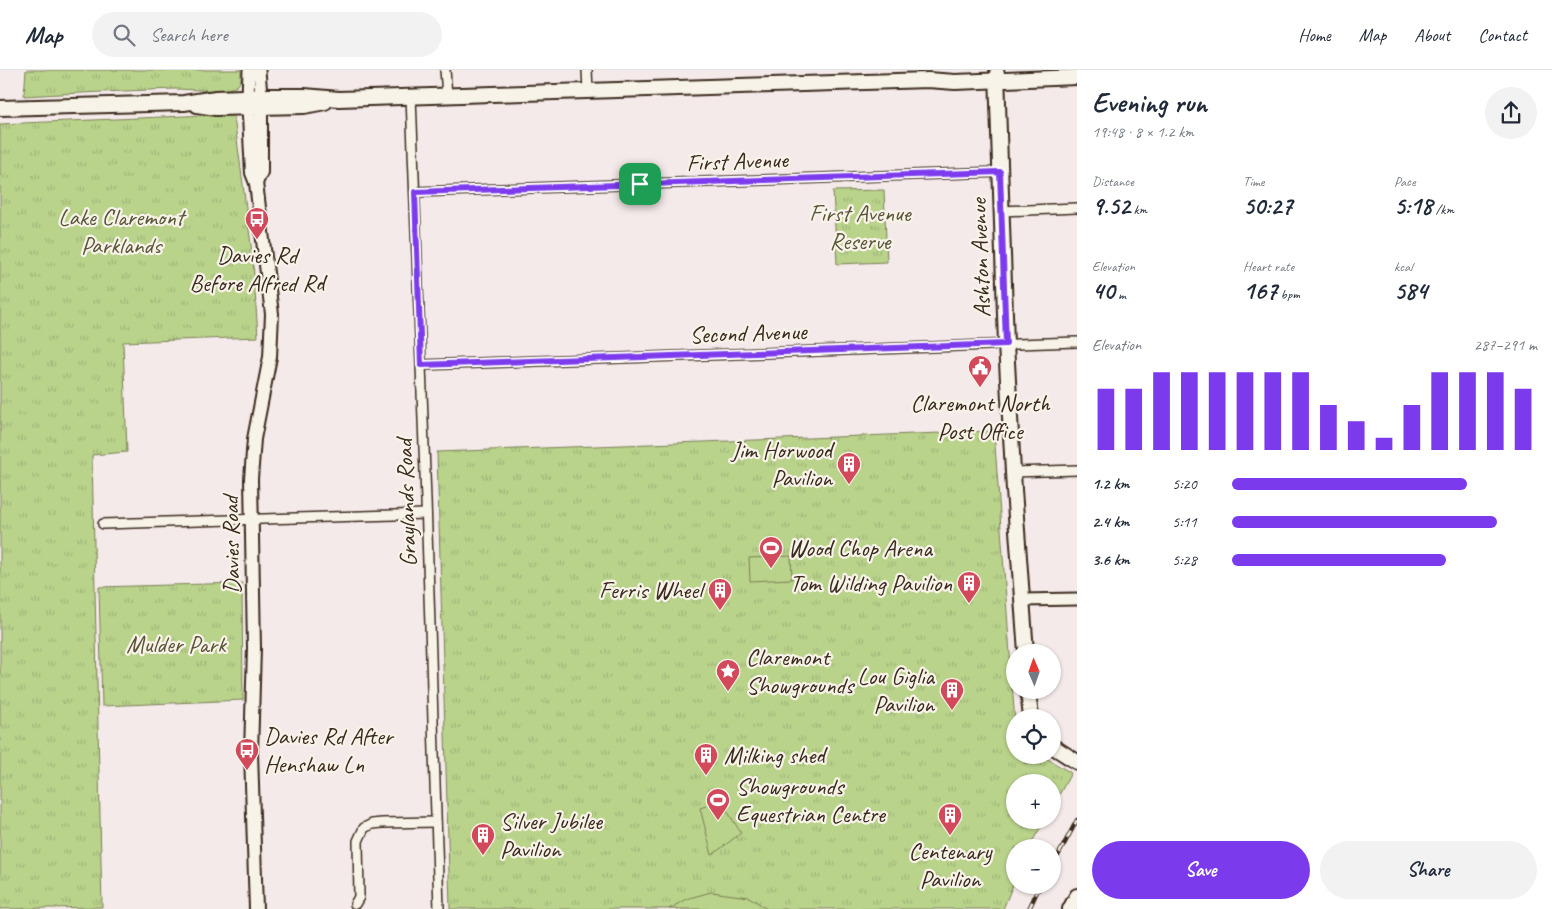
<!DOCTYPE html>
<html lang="en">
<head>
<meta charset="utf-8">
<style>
	:root { --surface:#fff; --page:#f2f2f3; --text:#1f2937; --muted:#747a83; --line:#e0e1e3; --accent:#7c3aed }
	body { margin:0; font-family:Caveat,sans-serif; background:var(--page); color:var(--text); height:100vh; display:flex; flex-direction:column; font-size:19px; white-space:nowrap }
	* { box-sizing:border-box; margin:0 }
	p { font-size:16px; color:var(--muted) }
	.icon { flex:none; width:28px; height:28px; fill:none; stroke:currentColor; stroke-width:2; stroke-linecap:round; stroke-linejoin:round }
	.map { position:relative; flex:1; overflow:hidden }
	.sheet { display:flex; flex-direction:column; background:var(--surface); width:475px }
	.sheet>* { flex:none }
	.needle { width:32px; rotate:358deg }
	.fabs { position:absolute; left:1006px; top:574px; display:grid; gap:10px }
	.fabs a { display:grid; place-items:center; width:55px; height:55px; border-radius:50%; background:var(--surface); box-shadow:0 1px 4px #0004; font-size:25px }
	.pin { position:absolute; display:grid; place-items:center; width:42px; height:42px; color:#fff; margin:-21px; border-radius:10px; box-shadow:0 2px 8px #0006 }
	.round { display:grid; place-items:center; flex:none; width:52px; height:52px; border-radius:26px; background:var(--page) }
	.head { display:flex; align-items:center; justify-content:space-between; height:85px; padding:0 15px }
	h1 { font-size:28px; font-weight:600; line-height:38px }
	.figures { display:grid; grid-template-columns:repeat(3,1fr); gap:8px; height:85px; padding:5px 15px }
	.figures div { display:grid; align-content:center }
	.figures b { font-size:25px; font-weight:600 }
	.figures small { font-size:14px; font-weight:400 }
	.figures p { font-size:14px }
	.chart { height:140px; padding:10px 15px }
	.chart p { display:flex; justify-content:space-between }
	.chart svg { width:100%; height:90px; margin-top:5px; stroke:var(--accent); stroke-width:6 }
	.button { display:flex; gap:10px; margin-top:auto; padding:10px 15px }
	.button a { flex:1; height:58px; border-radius:30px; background:var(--accent); color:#fff; font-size:20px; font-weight:600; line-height:58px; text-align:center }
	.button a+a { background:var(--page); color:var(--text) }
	ul { padding:0 15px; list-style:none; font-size:16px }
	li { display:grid; grid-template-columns:80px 60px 1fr; align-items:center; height:38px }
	li i { height:12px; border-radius:6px; background:var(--accent) }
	header { display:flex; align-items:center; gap:30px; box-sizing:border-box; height:70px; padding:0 25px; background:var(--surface); border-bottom:1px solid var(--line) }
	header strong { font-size:24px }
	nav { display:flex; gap:28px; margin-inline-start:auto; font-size:18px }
	.search { width:350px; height:45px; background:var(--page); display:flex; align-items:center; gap:12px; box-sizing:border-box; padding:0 18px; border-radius:28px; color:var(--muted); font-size:19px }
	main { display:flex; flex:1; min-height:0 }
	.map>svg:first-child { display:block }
	.park { fill:url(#park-tufts); stroke:#7a7e54 }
	.pitch { fill:#b9d38b; stroke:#7a7e54 }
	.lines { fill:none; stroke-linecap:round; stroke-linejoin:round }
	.minor-casing { stroke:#3b2a1e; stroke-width:12 }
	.tertiary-casing { stroke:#3b2a1e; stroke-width:15 }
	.secondary-casing { stroke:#3b2a1e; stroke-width:16 }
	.primary-casing { stroke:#3b2a1e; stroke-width:18 }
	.minor { stroke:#f7f3e8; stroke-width:9 }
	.tertiary { stroke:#f7f3e8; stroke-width:11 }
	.secondary { stroke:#f7f3e8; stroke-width:12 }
	.primary { stroke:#f7f3e8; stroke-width:14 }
	.rail-casing { stroke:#3b2a1e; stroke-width:4.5 }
	.rail { stroke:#f7f3e8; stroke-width:2.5; stroke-dasharray:8; stroke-linecap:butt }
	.route-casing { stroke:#fff; stroke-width:10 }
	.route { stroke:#7c3aed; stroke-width:6 }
	.labels { text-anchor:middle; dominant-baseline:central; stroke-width:4.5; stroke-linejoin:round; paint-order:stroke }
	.street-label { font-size:24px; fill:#3b2a1e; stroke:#f7f3e8 }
	.park-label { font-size:24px; fill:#5a5439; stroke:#f7f3e8 }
	.poi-label { font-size:24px; fill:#3b2a1e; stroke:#f7f3e8; text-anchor:start }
</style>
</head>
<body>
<header>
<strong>Map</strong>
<div class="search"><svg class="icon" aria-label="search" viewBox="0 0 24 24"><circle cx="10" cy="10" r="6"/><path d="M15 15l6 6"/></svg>Search here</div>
<nav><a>Home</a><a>Map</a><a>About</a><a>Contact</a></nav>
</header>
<main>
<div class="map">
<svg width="1077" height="839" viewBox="0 0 1077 839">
	<defs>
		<pattern id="park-tufts" width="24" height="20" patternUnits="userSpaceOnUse" patternTransform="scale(1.25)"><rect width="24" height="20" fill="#b9d38b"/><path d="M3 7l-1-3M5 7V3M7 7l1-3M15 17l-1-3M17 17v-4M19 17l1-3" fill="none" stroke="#a0b578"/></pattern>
	</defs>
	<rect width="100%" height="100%" fill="#f5eaea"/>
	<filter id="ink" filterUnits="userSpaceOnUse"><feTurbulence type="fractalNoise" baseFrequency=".02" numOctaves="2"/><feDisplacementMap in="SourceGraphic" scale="10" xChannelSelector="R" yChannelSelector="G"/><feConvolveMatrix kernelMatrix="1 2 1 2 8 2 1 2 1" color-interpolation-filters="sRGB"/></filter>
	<g filter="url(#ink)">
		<g class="park">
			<path d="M26 0H241C241 6 242 14 235 17 223 23 188 19 174 19 124 21 74 23 24 26Z"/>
			<path d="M231 44 234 47 253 190 258 267 123 272 127 382 92 385 102 837 0 839V54Z"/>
			<path d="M884 120 887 192 837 194 833 121Z"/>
			<path d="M994 361 1015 654V685H1021L1025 694 1046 688 1071 703 1053 736 1052 712H1015V750H1045L1029 777 1015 778V810L1003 839H450L437 382Z"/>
			<path d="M242 513 243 630 102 636 99 517Z"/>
		</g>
		<g class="pitch">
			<path d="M791 486 792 509 750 511 749 488Z"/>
			<path d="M721 731 741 763 712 785 700 738Z"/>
			<path d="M711 822 749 827 767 839H669L686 829Z"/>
		</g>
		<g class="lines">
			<g class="minor-casing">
				<g id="minor">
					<path d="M445 0 447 25"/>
					<path d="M587 0 588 21"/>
					<path d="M411 26 426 430 439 839"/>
					<path d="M415 122 1000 102"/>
					<path d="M1001 141 1077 138"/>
					<path d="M421 295 1077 272"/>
					<path d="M1013 402 1077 400"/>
					<path d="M103 454 426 444"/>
					<path d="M355 834 359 827 358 771 364 758 372 754 382 753 436 752"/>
				</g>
			</g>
			<g class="tertiary-casing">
				<g id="tertiary">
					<path d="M259 0 261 26"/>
					<path d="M248 27 249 0"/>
					<path d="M1022 530 1077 529"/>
				</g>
			</g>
			<g class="secondary-casing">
				<g id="secondary">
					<path d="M248 28 252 103 256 113 272 244 270 287 254 369 251 409 254 578 251 683 256 839"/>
					<path d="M256 113 261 102V27"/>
				</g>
			</g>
			<g class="primary-casing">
				<g id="primary">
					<path d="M997 3 1006 274 1014 420 1026 582"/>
					<path d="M197 35 216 38 304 36 325 32"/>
					<path d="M0 38 184 33 216 28 269 26H304L339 29 928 10 955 12 1077 7"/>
					<path d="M1028 620 1031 648"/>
					<path d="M1052 676 1077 692"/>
					<path d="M1070 839 1077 826"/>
				</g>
			</g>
			<use href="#minor" class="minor"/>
			<use href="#tertiary" class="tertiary"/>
			<use href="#secondary" class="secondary"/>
			<use href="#primary" class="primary"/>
			<g class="rail-casing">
				<g id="rail">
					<path d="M1052 797 1077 750"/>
					<path d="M1029 839 1040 815"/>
				</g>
			</g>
			<use href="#rail" class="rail"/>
		</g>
	</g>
	<g class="lines" filter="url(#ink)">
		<g class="route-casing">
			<path id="route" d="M1000 102 1006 274 421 295 415 122Z"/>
		</g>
		<use href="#route" class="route"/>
	</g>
	<defs>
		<g id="bus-pin" transform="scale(1.25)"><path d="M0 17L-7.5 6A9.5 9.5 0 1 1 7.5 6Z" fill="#d1495b" stroke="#f7f3e8"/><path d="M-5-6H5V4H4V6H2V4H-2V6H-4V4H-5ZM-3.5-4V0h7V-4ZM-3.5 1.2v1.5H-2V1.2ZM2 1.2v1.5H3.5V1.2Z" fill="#fff"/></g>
		<g id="civic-pin" transform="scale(1.25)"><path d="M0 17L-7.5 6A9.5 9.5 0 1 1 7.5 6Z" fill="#d1495b" stroke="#f7f3e8"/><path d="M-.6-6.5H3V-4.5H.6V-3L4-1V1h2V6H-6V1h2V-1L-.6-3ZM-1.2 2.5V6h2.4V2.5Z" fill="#fff"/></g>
		<g id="building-pin" transform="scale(1.25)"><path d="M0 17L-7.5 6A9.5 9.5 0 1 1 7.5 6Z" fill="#d1495b" stroke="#f7f3e8"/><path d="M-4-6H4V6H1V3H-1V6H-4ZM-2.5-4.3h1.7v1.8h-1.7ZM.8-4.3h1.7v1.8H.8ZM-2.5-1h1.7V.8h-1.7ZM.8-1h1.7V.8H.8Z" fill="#fff"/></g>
		<g id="stadium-pin" transform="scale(1.25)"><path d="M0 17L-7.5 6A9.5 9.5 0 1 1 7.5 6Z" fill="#d1495b" stroke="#f7f3e8"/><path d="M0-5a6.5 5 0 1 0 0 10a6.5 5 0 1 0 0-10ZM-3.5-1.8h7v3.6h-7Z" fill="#fff"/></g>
		<g id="sight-pin" transform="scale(1.25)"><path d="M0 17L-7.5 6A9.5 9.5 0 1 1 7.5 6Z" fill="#d1495b" stroke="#f7f3e8"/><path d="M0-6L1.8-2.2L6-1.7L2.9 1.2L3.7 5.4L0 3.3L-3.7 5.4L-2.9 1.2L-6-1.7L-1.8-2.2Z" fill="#fff"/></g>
	</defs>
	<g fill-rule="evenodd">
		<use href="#bus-pin" x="257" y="149"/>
		<use href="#civic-pin" x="980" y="297"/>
		<use href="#building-pin" x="849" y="394"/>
		<use href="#stadium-pin" x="771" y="478"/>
		<use href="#building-pin" x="969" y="513"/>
		<use href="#building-pin" x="720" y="520"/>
		<use href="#sight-pin" x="728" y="601"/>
		<use href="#building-pin" x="952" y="620"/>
		<use href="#bus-pin" x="247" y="680"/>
		<use href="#building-pin" x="706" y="685"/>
		<use href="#stadium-pin" x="718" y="730"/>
		<use href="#building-pin" x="950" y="745"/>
		<use href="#building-pin" x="483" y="765"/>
	</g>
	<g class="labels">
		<g class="street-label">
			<text transform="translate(737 91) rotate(-2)">First Avenue</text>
			<text transform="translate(980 188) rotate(-92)">Ashton Avenue</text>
			<text transform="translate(748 263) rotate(-2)">Second Avenue</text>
			<text transform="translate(406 433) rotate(-92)">Graylands Road</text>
			<text transform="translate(231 475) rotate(-91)">Davies Road</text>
		</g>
		<g class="park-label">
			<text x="860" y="143">First Avenue<tspan x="860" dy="28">Reserve</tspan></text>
			<text x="121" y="147">Lake Claremont<tspan x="121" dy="28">Parklands</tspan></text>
			<text x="176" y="574">Mulder Park</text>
		</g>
		<g class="poi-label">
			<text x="257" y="185" text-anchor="middle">Davies Rd<tspan x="257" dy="28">Before Alfred Rd</tspan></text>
			<text x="980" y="333" text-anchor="middle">Claremont North<tspan x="980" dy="28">Post Office</tspan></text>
			<text x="832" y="380" text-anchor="end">Jim Horwood<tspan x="832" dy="28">Pavilion</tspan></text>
			<text x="788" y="478">Wood Chop Arena</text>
			<text x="952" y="513" text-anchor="end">Tom Wilding Pavilion</text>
			<text x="702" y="520" text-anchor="end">Ferris Wheel</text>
			<text x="746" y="587">Claremont<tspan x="746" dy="28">Showgrounds</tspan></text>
			<text x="934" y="606" text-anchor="end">Lou Giglia<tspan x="934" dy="28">Pavilion</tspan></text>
			<text x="264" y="666">Davies Rd After<tspan x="264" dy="28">Henshaw Ln</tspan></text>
			<text x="724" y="685">Milking shed</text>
			<text x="736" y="716">Showgrounds<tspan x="736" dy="28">Equestrian Centre</tspan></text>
			<text x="500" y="751">Silver Jubilee<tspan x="500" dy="28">Pavilion</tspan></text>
			<text x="950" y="781" text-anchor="middle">Centenary<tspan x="950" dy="28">Pavilion</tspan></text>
		</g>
	</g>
</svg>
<div class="fabs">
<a><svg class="needle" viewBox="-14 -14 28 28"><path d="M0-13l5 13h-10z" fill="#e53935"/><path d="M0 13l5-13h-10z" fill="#747a83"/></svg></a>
<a><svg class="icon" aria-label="locate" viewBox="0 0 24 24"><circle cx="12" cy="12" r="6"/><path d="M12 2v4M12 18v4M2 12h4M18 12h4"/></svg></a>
<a>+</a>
<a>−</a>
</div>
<div class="pin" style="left:640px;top:114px;background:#1e9e55"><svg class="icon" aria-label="arrive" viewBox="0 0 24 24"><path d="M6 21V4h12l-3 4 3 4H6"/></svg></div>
</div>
<section class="sheet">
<div class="head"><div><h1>Evening run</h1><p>19:48 · 8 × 1.2 km</p></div><a class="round"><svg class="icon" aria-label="share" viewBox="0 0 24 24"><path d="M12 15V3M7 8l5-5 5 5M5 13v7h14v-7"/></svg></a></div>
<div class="figures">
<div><p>Distance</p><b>9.52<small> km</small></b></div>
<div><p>Time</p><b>50:27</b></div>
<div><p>Pace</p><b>5:18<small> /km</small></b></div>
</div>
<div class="figures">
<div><p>Elevation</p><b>40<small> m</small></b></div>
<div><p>Heart rate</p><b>167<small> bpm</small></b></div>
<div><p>kcal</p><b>584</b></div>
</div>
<div class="chart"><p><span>Elevation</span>287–291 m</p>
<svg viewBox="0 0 160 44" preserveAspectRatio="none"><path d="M5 44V14M15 44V14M25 44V6M35 44V6M45 44V6M55 44V6M65 44V6M75 44V6M85 44V22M95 44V30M105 44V38M115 44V22M125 44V6M135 44V6M145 44V6M155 44V14"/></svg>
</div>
<ul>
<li><b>1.2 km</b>5:20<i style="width:77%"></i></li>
<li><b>2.4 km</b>5:11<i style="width:87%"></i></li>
<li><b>3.6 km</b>5:28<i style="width:70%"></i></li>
</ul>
<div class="button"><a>Save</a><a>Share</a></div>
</section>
</main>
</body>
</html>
